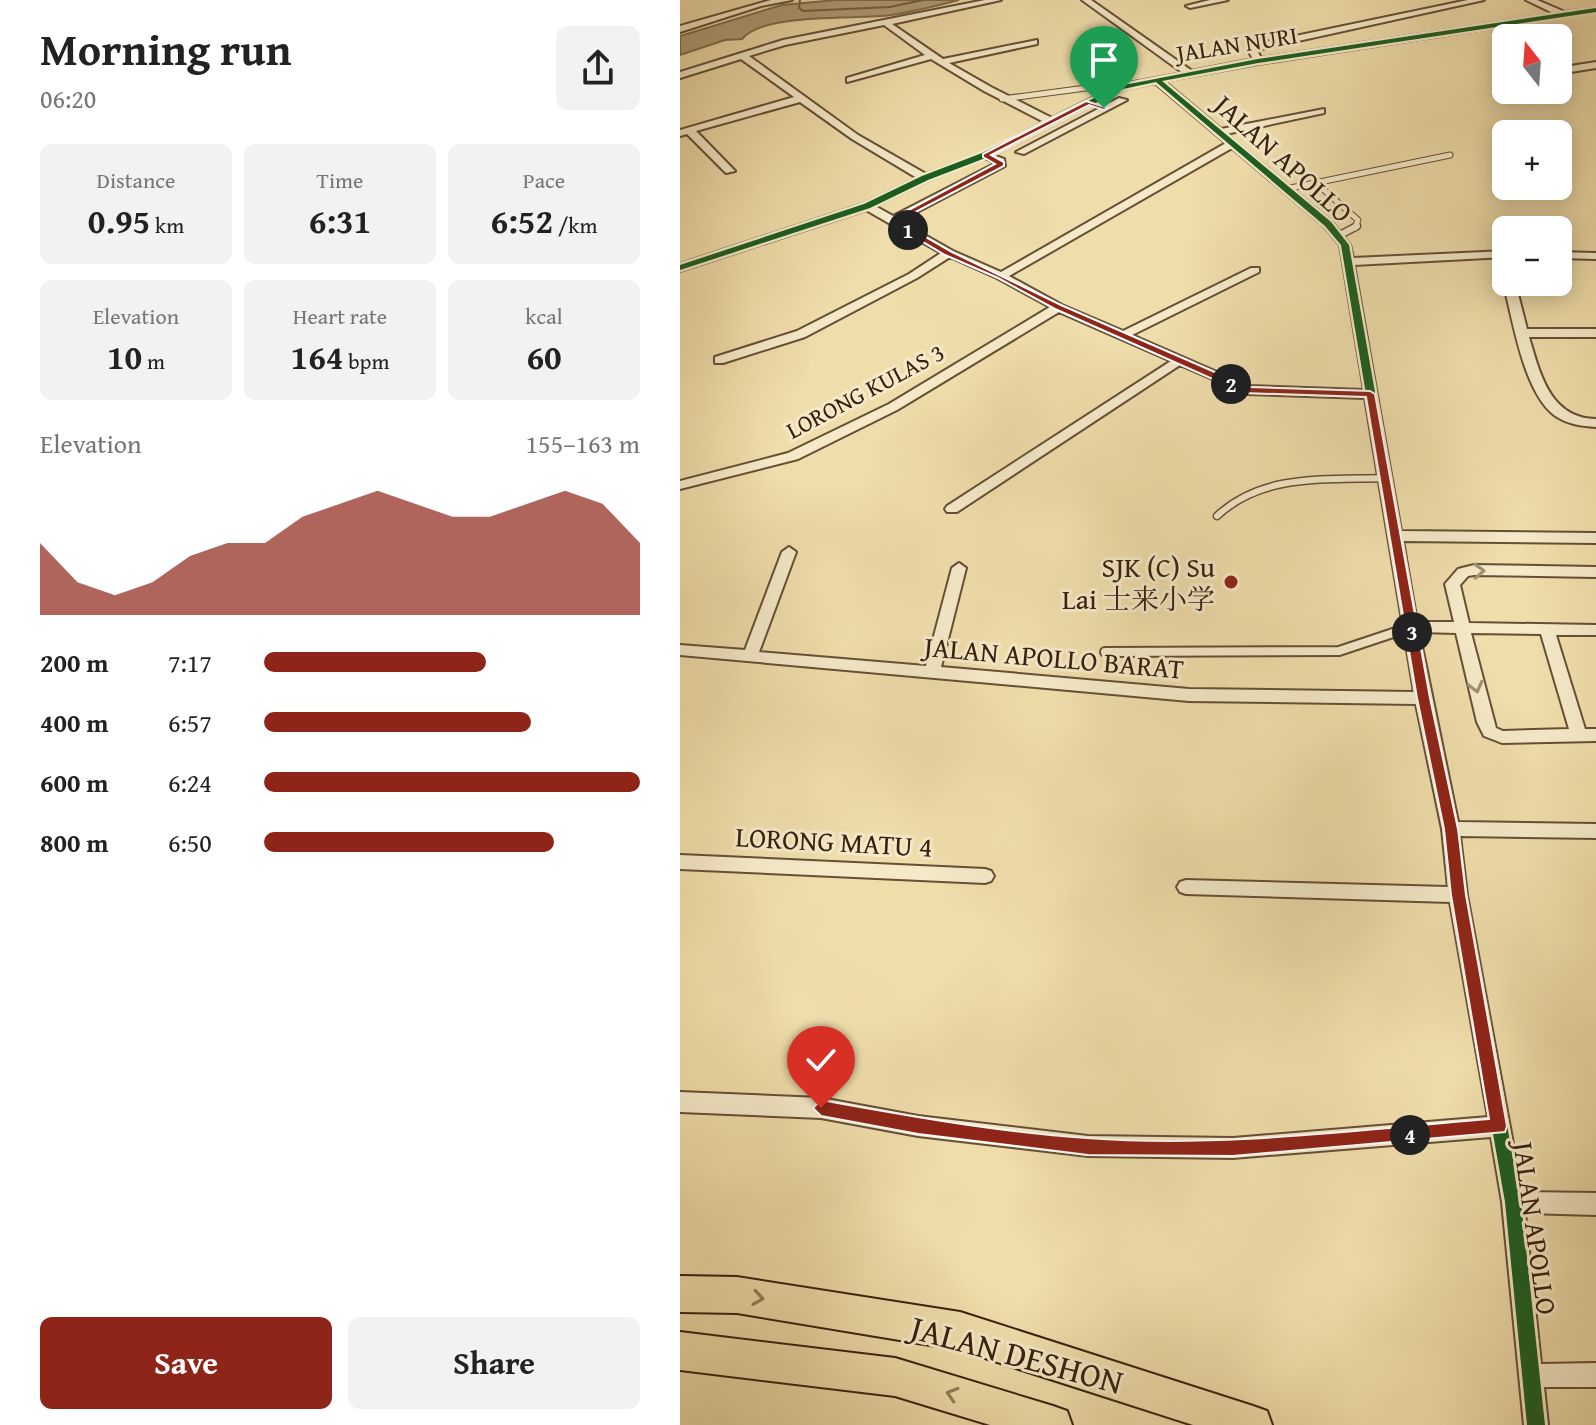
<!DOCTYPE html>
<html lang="en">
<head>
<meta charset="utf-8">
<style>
	:root { --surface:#fff; --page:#f2f2f2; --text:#222; --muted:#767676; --accent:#8f2418 }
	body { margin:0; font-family:"Gentium Book Plus","Noto Serif SC",serif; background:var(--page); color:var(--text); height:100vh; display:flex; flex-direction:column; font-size:30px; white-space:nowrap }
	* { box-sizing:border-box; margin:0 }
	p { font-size:26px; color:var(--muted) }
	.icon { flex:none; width:44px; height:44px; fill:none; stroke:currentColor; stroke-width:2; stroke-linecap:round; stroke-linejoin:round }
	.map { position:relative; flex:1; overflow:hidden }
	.side { display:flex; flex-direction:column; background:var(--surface); width:680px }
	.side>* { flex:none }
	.needle { width:52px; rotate:343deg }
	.tools { position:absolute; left:812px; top:24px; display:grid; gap:16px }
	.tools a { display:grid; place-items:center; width:80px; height:80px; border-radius:12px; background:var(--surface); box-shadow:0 4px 20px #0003; font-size:40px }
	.pin { position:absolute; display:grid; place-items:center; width:68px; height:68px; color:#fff; margin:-82px -34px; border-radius:50% 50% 50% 0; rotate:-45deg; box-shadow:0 0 8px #0007 }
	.pin .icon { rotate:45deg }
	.km { position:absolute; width:40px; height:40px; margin:-20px; border-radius:50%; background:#222; color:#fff; font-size:22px; line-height:40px; text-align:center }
	.round { display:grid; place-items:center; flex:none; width:84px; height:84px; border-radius:12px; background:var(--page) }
	.overview { display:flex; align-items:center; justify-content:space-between; height:136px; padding:0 40px }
	h1 { font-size:44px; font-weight:600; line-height:60px }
	.figures { display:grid; grid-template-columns:repeat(3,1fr); gap:12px; height:136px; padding:8px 40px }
	.figures div { display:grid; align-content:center; border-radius:12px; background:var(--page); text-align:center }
	.figures b { font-size:34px; font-weight:600 }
	.figures small { font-size:22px; font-weight:400 }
	.figures p { font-size:22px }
	.chart { height:224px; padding:16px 40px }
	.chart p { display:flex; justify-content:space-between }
	.chart svg { width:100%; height:144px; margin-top:8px; fill:var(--accent); opacity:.7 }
	.cta { display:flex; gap:16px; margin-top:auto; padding:16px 40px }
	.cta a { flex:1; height:92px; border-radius:12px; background:var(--accent); color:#fff; font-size:32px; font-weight:600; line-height:92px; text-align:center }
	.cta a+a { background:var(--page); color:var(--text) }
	ul { padding:0 40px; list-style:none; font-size:26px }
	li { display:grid; grid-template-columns:128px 96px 1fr; align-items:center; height:60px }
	li i { height:20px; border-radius:10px; background:var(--accent) }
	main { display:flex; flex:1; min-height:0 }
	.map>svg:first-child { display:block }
	.water { fill:#b09d76; stroke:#806b4c; stroke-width:2 }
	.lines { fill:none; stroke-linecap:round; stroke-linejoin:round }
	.shore { stroke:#745e42; stroke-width:2 }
	.lane-far2-casing { stroke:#654f35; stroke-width:7 }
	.lane-far1-casing { stroke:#654f35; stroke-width:9 }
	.lane-casing { stroke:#654f35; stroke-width:12 }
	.street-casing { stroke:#654f35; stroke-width:4 }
	.primary-casing { stroke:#37200e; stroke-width:4 }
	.lane-far2 { stroke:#f5e9c8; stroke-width:5 }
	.lane-far1 { stroke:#f5e9c8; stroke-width:6 }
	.lane { stroke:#f5e9c8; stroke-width:8 }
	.street { fill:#f5e9c8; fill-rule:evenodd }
	.primary { fill:#efddab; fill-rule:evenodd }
	.cycleway-casing { stroke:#f5e9c8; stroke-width:5 }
	.cycleway { fill:#1b5e20; fill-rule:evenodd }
	.oneway { stroke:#a08f74 }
	.oneway2 { stroke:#937e5c }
	.route { fill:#8f2418; stroke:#fff; stroke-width:2 }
	.poi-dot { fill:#8f2418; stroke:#f5e9c8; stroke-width:3 }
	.labels { text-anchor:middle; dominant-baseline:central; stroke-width:6; stroke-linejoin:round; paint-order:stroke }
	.far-street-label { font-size:24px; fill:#37200e; stroke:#f5e9c8 }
	.street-label { font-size:28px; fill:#37200e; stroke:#f5e9c8 }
	.poi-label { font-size:28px; fill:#37200e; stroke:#f5e9c8; text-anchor:end }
	.near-street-label { font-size:34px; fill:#37200e; stroke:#f5e9c8 }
</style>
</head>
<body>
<main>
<section class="side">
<div class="overview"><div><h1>Morning run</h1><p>06:20</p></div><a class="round"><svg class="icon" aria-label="share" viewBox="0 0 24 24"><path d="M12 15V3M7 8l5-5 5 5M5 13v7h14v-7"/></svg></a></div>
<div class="figures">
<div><p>Distance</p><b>0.95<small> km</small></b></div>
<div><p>Time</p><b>6:31</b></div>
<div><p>Pace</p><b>6:52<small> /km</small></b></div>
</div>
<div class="figures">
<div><p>Elevation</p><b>10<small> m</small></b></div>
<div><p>Heart rate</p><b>164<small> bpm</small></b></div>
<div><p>kcal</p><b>60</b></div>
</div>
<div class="chart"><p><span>Elevation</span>155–163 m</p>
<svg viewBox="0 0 160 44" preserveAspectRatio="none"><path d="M0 44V22L10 34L20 38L30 34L40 26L50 22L60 22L70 14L80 10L90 6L100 10L110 14L120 14L130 10L140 6L150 10L160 22V44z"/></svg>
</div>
<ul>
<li><b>200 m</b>7:17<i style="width:59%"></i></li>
<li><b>400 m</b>6:57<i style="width:71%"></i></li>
<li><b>600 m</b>6:24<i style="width:100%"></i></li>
<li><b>800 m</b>6:50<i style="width:77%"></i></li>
</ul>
<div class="cta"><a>Save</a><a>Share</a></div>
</section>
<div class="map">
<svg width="916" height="1425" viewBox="0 0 916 1425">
	<rect width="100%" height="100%" fill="#efddab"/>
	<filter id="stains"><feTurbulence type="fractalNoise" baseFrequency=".0025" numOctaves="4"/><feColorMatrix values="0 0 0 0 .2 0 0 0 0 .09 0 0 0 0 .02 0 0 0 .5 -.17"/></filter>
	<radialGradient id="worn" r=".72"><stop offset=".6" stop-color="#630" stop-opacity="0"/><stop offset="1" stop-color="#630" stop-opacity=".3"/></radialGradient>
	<path class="water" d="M156 0H279C257 6 235 11 212 15 178 20 84 12 62 39L45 40 0 55V36L102 5Z"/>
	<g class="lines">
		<path class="shore" d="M120 0 119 8 123 11 210 7 243 0"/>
		<g class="lane-far2-casing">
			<g id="lane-far2">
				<path d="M322 99 421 86 441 87"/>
				<path d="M635 182 678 220 675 228"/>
				<path d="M606 189 770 155"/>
			</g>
		</g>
		<g class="lane-far1-casing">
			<g id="lane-far1">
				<path d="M660 235 677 226"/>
				<path d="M537 516C583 473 646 480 705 478"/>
			</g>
		</g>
		<g class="lane-casing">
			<path id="lane" d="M425 652 659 651 731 627"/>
		</g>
		<g class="street-casing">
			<g id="street">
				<path d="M91 0H112L81 6 0 32V26Z"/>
				<path d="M305 0H321L212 24 263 59 357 40V44L269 63 311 87 372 118 438 85 503 73 402 0H411L512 71 573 59 568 50 572 45 788 0H804L577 50 581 58 875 14 846 0H857L885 12 916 8V12L578 64 484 81 541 129 644 109V113L546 134 652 222 670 245 673 258 826 251V257L674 265 721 531 916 533V543L723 541 737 622H774L765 584 778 569 794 565 916 567V577L794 575 788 576 780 585 789 623 916 625V635H876L905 729H916V741L822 743 804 736 797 722 776 633 739 632 778 822 916 824V838L780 836 787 895 842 1192 916 1193V1215L845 1213 861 1364 916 1363V1387H864L868 1425H844L822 1202 811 1137 553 1158 408 1156 238 1136 141 1118 0 1112V1092L141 1098 238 1116 408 1136 553 1138 808 1117 770 902 506 894 500 892 497 887 500 882 506 880 768 887 762 829 736 704 509 701 0 655V645L65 650 102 552 109 547 116 552 79 652 246 666 272 568 279 563 286 568 261 667 509 689 734 692 685 398 567 394 500 365 277 512H267L265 509 267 506 491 361 379 312 217 410 118 459 0 489V481L108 453 209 404 370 307 317 278 270 257 237 278 125 337 43 363H35V357L117 331 229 274 261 253 186 210 0 271V264L183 204 237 178 172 139 120 102 16 131 55 171 46 173 7 134 0 136V130L114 97 61 59 0 78V72L103 40ZM204 25 245 55 167 78V82L251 59 304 91 364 122 302 153 246 174 178 135 69 56 105 45ZM475 83 546 143 321 272 273 251 220 221 325 166 324 159 313 155 444 89ZM552 148 644 226 660 245 684 390 569 386 452 335 579 272V268H571L443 331 382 305 329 276ZM305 158 316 163 213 216 195 206 249 180ZM791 633 861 634 889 729 823 731 816 728Z"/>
				<path d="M530 0H548L510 8 506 6Z"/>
				<path d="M916 62V68L878 74V68Z"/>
				<path d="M439 98 447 100 344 154 336 152Z"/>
				<path d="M878 252 916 253V259L878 258Z"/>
				<path d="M825 280 826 282H835L847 329H916V337H849C860 374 870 418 916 419V427C901 426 886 424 874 415 843 391 833 319 823 282Z"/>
				<path d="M0 855 305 869 311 871 314 876 311 881 305 883 0 869Z"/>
			</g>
		</g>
		<g class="primary-casing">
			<g id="primary">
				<path d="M0 1276 57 1277 280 1312 573 1406 587 1411 592 1425H513L280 1350 57 1313 0 1312Z"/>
				<path d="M0 1332 215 1358 373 1406 387 1411 392 1425H310L215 1396 0 1370Z"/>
			</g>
		</g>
		<use href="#lane-far2" class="lane-far2"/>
		<use href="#lane-far1" class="lane-far1"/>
		<use href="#lane" class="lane"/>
		<use href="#street" class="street"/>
		<use href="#primary" class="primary"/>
		<g class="cycleway-casing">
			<path id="cycleway" d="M916 8V12L578 63 482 81 651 222 669 245 749 698 777 829 785 895 841 1202 865 1425H847L825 1202 771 895 765 829 737 698 661 245 645 226 476 82 443 89 308 157 248 180 190 208 0 270V265L184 204 242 176 302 153 439 86 578 59Z"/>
		</g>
		<use href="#cycleway" class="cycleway"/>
	</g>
	<defs><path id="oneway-chevron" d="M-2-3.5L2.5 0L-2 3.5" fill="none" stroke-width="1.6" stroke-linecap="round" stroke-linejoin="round" transform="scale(2)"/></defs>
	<g class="oneway">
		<use href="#oneway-chevron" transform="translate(799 571) rotate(-2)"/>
		<use href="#oneway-chevron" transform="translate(796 687) rotate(76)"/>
	</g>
	<g class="oneway2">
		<use href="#oneway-chevron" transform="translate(78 1298) rotate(9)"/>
		<use href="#oneway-chevron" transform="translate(272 1394) rotate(-163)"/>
	</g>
	<path class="route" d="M406 101 428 108 424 110 409 105 311 155 324 162V166L218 221 272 252 381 305 569 387 690 391 695 394 750 698 778 829 786 895 827 1126 825 1132 553 1156 408 1155 238 1134 141 1116 133 1108 141 1100C229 1116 318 1132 407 1138 541 1148 676 1130 809 1119L771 895 764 829 737 698 686 397 564 393 375 309 318 278 265 255 208 221 315 164 303 157V154Z"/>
	<circle class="poi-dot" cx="551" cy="582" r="8"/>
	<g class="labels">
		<g class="far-street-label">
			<text transform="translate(557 44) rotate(-9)">JALAN NURI</text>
			<text transform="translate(185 391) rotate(-28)">LORONG KULAS 3</text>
		</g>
		<g class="street-label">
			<text transform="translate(604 158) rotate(42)">JALAN APOLLO</text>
			<text transform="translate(374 657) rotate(5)">JALAN APOLLO BARAT</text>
			<text transform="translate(154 841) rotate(3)">LORONG MATU 4</text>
			<text transform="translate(856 1228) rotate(82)">JALAN APOLLO</text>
		</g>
		<g class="poi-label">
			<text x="535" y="566">SJK (C) Su<tspan x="535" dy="32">Lai 士来小学</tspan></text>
		</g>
		<g class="near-street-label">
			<text transform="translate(337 1354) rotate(15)">JALAN DESHON</text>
		</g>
	</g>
	<rect width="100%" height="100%" filter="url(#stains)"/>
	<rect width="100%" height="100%" fill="url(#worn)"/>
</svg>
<div class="tools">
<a><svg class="needle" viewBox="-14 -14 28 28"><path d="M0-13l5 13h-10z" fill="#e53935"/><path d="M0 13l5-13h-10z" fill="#767676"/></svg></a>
<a>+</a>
<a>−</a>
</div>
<div class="pin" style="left:424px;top:108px;background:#1e9e55"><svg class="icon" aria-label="arrive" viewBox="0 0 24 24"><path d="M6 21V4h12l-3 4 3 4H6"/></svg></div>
<div class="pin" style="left:141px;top:1108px;background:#d93025"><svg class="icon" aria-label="check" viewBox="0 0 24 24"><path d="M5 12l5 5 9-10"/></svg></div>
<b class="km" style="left:228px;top:230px">1</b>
<b class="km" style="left:551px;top:384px">2</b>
<b class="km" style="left:732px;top:632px">3</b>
<b class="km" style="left:730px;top:1135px">4</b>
</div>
</main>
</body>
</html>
